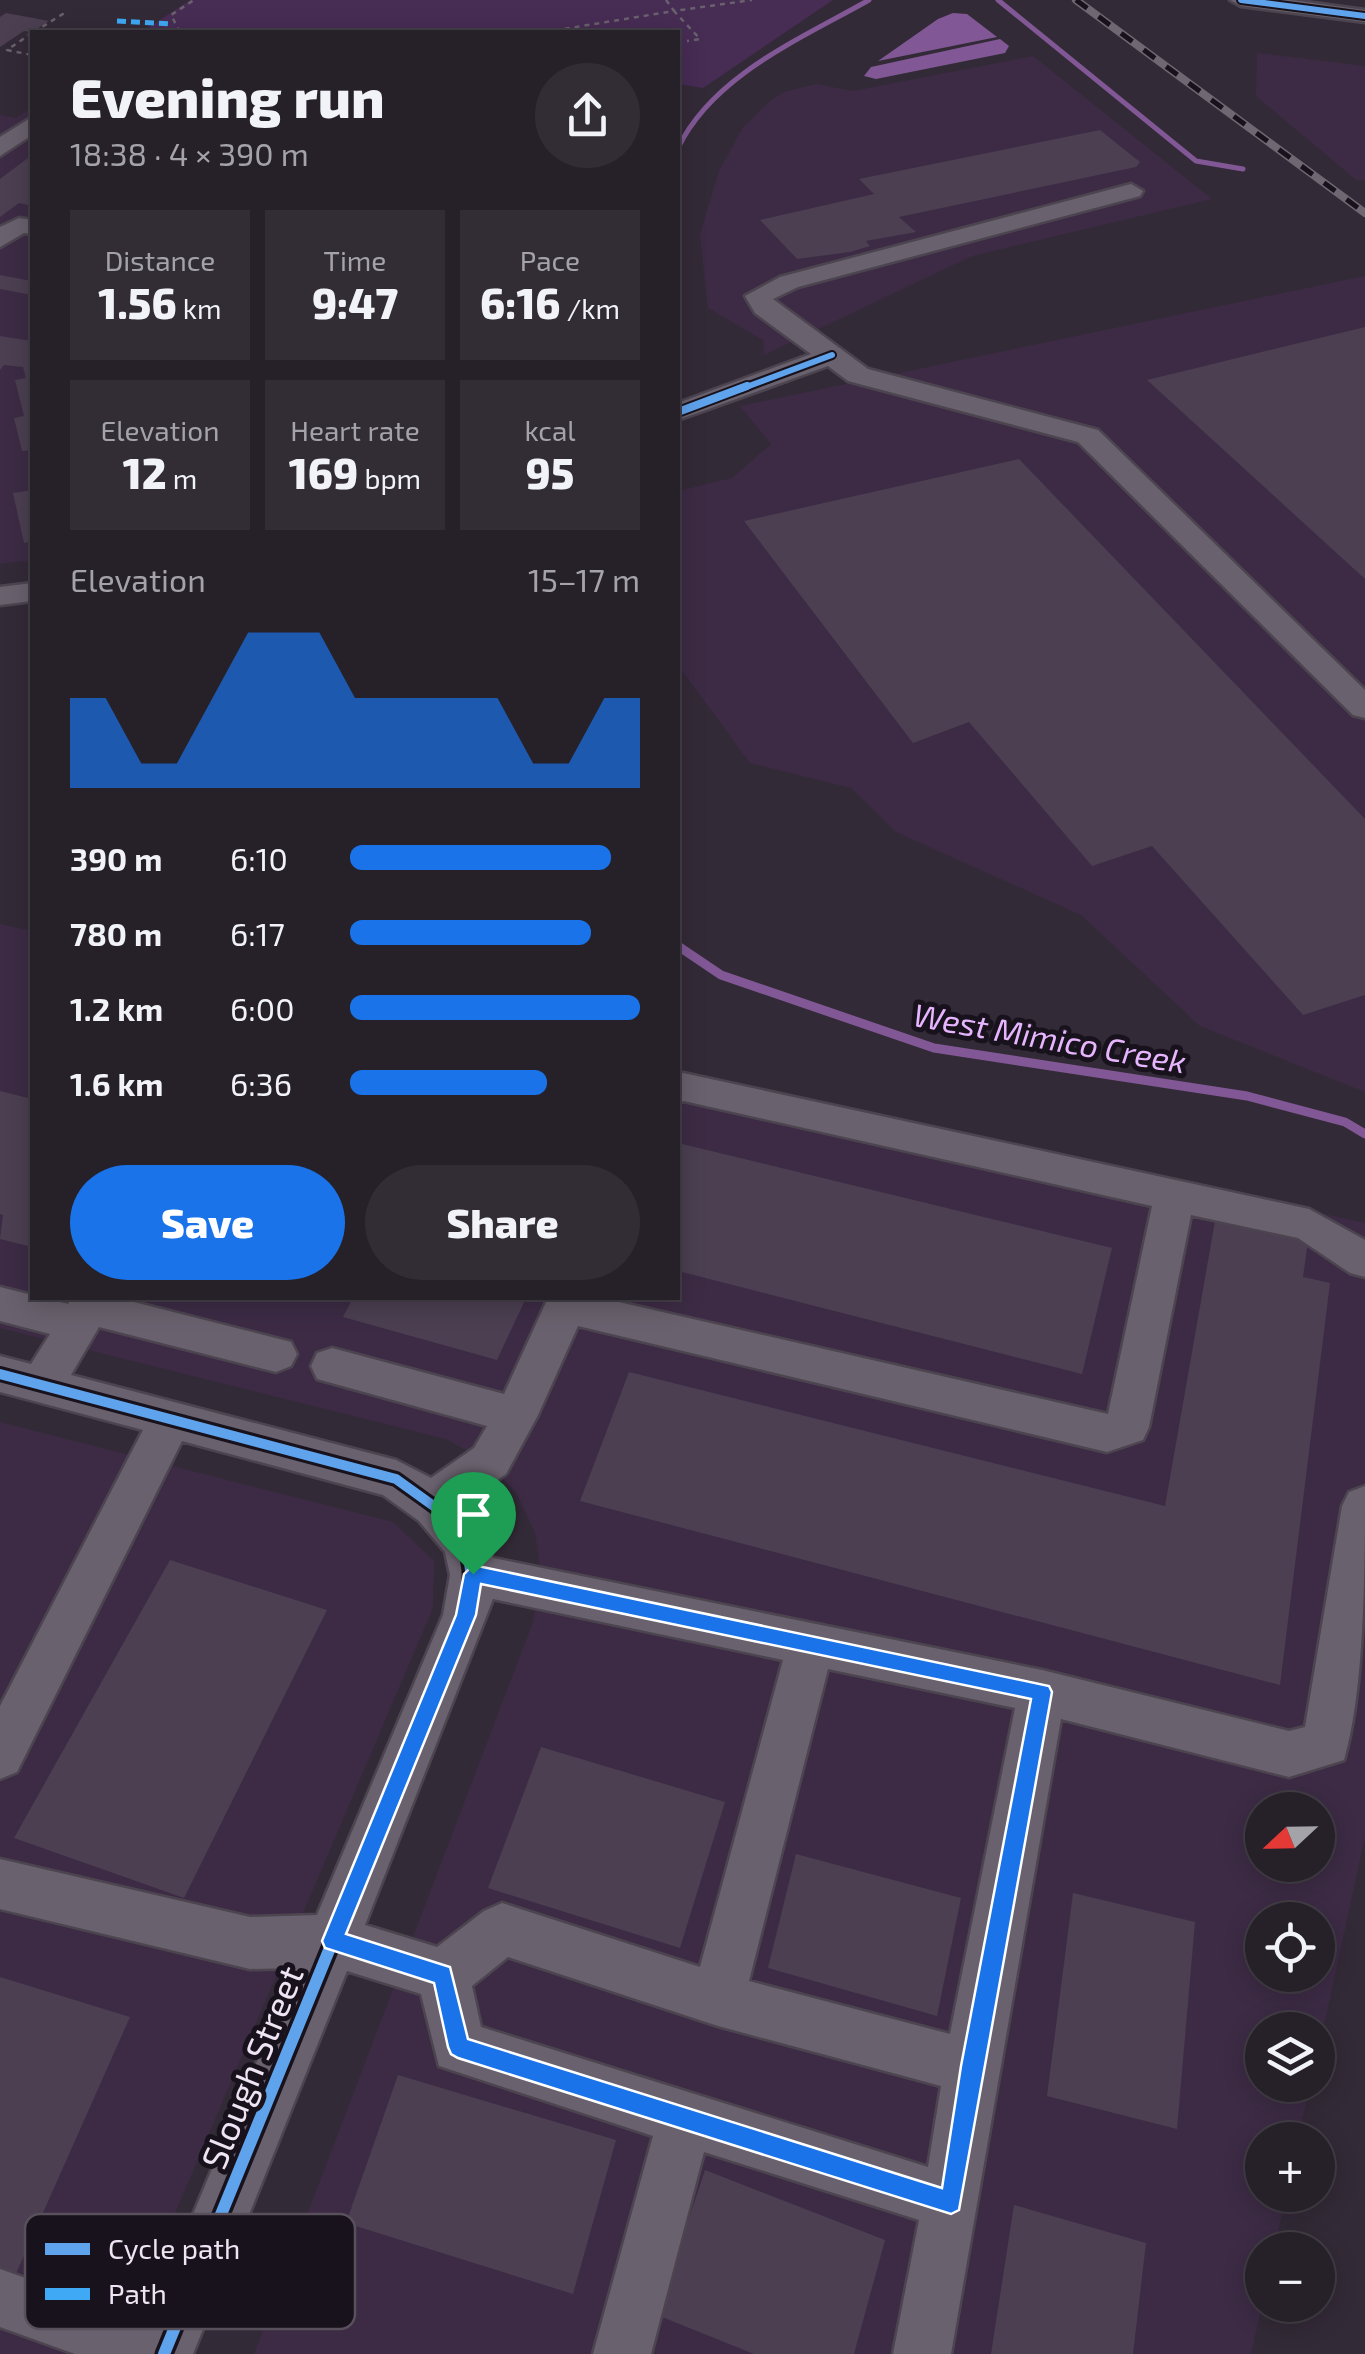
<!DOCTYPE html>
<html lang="en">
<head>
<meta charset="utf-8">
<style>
	:root { --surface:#262029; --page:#322d35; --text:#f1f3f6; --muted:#a4a3a8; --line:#423e46; --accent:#1a73e8 }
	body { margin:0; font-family:"Exo 2",sans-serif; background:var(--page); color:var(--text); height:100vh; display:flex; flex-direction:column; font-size:38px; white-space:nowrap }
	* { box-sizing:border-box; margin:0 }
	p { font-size:32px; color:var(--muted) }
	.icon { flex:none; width:55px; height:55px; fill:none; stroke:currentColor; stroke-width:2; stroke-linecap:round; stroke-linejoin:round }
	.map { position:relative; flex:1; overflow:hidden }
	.side { position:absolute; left:30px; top:30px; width:650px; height:1270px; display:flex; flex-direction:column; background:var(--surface); border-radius:0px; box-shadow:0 5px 25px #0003,0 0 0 2px var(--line) }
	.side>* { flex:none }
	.needle { width:65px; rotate:248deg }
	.buttons { position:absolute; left:1245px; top:1792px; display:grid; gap:20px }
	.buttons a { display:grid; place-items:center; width:90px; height:90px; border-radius:50%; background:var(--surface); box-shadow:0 5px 25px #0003,0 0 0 2px var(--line); font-size:50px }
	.pin { position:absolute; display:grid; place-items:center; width:85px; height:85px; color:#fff; margin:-102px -42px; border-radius:50% 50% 50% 0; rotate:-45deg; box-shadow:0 0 10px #0007 }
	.pin .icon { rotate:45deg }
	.round { display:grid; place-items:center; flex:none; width:105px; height:105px; border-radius:52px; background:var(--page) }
	.head { display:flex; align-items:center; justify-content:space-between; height:170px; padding:0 40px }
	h1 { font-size:55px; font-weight:800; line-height:75px }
	.stats { display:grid; grid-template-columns:repeat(3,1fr); gap:15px; height:170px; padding:10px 40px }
	.stats div { display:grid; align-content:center; border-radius:0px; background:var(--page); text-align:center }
	.stats b { font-size:42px; font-weight:800 }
	.stats small { font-size:28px; font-weight:400 }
	.stats p { font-size:28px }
	.chart { height:280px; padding:20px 40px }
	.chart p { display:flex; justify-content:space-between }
	.chart svg { width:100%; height:180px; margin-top:10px; fill:var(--accent); opacity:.7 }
	.button { display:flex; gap:20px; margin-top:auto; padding:20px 40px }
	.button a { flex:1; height:115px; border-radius:60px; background:var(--accent); color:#fff; font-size:40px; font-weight:800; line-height:115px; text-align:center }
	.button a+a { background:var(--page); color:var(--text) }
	ul { padding:0 40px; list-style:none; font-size:32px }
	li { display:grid; grid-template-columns:160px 120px 1fr; align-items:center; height:75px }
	li i { height:25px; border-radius:12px; background:var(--accent) }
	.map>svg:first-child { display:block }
	.built { fill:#3d2b45; fill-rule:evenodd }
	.green { fill:#472c54 }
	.water { fill:#815895 }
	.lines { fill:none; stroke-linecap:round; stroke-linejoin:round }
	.stream-far1 { stroke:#815895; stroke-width:5 }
	.stream { stroke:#815895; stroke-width:9 }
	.building { fill:#4b3f51 }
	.minor-casing { stroke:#4c4550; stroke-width:5 }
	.path { stroke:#69616d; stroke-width:2.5; stroke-dasharray:5 5; stroke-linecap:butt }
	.minor { fill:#69616d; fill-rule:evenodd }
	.rail-casing { stroke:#6f6872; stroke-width:8 }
	.rail { stroke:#18121c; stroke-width:5; stroke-dasharray:14; stroke-linecap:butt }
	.quiet { stroke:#3fa9f5; stroke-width:5; stroke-dasharray:9 5; stroke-linecap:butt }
	.cycleway-far3-casing { stroke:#18121c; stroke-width:10 }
	.cycleway-far2-casing { stroke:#18121c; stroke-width:12 }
	.cycleway-far1-casing { stroke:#18121c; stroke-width:16 }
	.cycleway-casing { stroke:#18121c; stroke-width:19 }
	.cycleway-far3 { stroke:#60a3ed; stroke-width:6 }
	.cycleway-far2 { stroke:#60a3ed; stroke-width:8 }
	.cycleway-far1 { stroke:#60a3ed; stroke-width:10 }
	.cycleway { stroke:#60a3ed; stroke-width:12 }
	.route { fill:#1a73e8; stroke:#fff; stroke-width:2.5; fill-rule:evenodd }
	.labels { text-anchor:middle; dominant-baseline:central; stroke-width:10; stroke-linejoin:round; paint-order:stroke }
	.water-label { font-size:32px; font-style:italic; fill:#e6b5fe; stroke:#18121c }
	.near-street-label { font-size:35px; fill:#eee4f3; stroke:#18121c }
	.key { fill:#18121c; stroke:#58515c; stroke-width:2.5 }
	.key-label { font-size:28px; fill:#eee4f3 }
</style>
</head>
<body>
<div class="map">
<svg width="1365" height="2354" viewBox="0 0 1365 2354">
	<rect width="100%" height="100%" fill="#332a37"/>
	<g class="built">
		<path d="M1257 53 1365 66V181L1355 179 1256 96Z"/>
		<path d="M1033 56 1212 199 972 256 764 355 763 340 708 308 700 234 719 171 743 127 770 101 784 92 816 84 853 91Z"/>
		<path d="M32 107V560L0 564V115L16 118Z"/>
		<path d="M1365 276V1092L1200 1026 1081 915 896 832 851 788 750 763 678 665V491L732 478 771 444 740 406Z"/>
		<path d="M0 924 32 931V1298H678V1072L1365 1223V1837L1318 2053V2030H1262V2085H1310L1298 2140H1262V2195H1286L1274 2250H1262V2304L1251 2354H254L533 1622 541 1576 535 1532 516 1493 486 1461 446 1439 0 1328ZM1262 1810H1318V1865H1262ZM1262 1920H1318V1975H1262Z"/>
		<path d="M0 1422 393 1522 434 1561 433 1608 115 2354H0Z"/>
	</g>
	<path class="green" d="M190 0H833L703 88 678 84V32H142Z"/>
	<g class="water">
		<path d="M953 13 967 14 997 37 878 61 938 19Z"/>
		<path d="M1000 39 1009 46 1005 53 876 79 864 76 871 67Z"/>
	</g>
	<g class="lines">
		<g class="stream-far1">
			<path d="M998 0 1196 161 1243 169"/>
			<path d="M678 148C713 75 802 38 869 0"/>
		</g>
		<path class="stream" d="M678 946 721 975 934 1048 1247 1096 1345 1122 1365 1134"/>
	</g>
	<g class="building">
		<path d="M6 13 49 21 32 32 24 31 0 47V17Z"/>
		<path d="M1100 130 1140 162 1136 167 899 217 916 232 866 241 870 246 850 252 797 259 760 220 874 194 859 179Z"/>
		<path d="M32 155V206L19 203 0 217V179Z"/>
		<path d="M0 275 32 281V295L0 289Z"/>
		<path d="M1365 327V579L1147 380Z"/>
		<path d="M0 336 32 341V450L22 451 14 418 24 416 15 380 26 378 23 367 4 365 0 370Z"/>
		<path d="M1019 459 1365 819V995L1303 1015 1152 846 1092 866 969 722 913 743 744 521Z"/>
		<path d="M32 490V541L24 543 13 493Z"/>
		<path d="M0 1091 32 1099V1247L0 1239 3 1215 0 1214Z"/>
		<path d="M678 1143 1112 1248 1082 1374 678 1271Z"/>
		<path d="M1215 1221 1308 1241 1303 1277 1330 1283 1280 1685 580 1501 629 1372 1165 1506Z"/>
		<path d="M353 1298H526L497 1360 343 1317Z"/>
		<path d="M170 1560 327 1610 184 1898 14 1838Z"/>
		<path d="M541 1747 725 1802 680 1948 488 1888Z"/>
		<path d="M796 1854 961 1898 937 2016 768 1968Z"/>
		<path d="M1073 1893 1195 1922 1177 2129 1047 2096Z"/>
		<path d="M0 1977 130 2017 14 2278 0 2273Z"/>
		<path d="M398 2075 616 2140 573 2294 346 2223Z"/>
		<path d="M705 2170 885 2240 854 2354H754L657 2315Z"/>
		<path d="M1014 2205 1146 2243 1133 2354H991Z"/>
	</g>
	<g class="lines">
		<g class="minor-casing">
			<g id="minor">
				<path d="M1230 0H1291L1365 10V22L1241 6Z"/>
				<path d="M32 117V135L0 156V137Z"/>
				<path d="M1131 184 1143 191 1140 196 798 287 773 299 868 369 1098 430 1365 690V718L1353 715 1078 442 848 381 828 366 678 420V403L811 354 755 313 745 296 780 277Z"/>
				<path d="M19 218 32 220V234L24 233 0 247V227Z"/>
				<path d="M32 583V601L0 605V587Z"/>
				<path d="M683 1073 1309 1209 1365 1240V1277L1350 1273 1298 1238 1191 1215 1149 1427 1143 1440 1107 1452 578 1326 538 1415 506 1474 463 1505 481 1530 493 1558 1042 1670 1289 1731 1305 1727 1342 1506 1349 1492 1365 1486C1365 1566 1365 1688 1344 1760L1289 1777 1061 1719 951 2354H893L919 2220 704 2152 651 2354H593L653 2136 439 2066 421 1994 347 1971 193 2354H75L0 2327V2269L148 2322 296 1968 250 1969 0 1909V1859L250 1917 317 1915 443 1615 450 1575 445 1552 419 1521 383 1495 182 1441 17 1772 0 1779V1706L143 1430 0 1392V1356L31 1364 50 1334 0 1321V1287L68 1304 72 1298H118L291 1342 297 1354 291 1366 276 1372 99 1327 71 1375 396 1460 431 1478 474 1448 487 1426 317 1379 311 1366 317 1353 332 1348 504 1394 548 1298H601L1108 1414 1152 1206 684 1101 678 1103V1074ZM493 1599 783 1660 700 1967 502 1903 484 1911 437 1947 365 1925ZM828 1669 1015 1708 950 2034 749 1981ZM508 1957 718 2026 941 2086 928 2167 481 2027 472 1986Z"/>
			</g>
		</g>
		<g class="path">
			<path d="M666 0 674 11 752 0"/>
			<path d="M34 32 66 12"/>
			<path d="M180 32 171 15 194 0"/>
			<path d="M545 32 674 11 700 39 687 41"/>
			<path d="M32 33 7 50 32 55"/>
		</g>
		<use href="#minor" class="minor"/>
		<g class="rail-casing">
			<path id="rail" d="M1076 0 1365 213"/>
		</g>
		<use href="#rail" class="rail"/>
		<path class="quiet" d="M117 21 173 24"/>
		<g class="cycleway-far3-casing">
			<g id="cycleway-far3">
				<path d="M1241 0 1365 16"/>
				<path d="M741 389 832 355"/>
			</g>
		</g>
		<g class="cycleway-far2-casing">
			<path id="cycleway-far2" d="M678 412 747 386"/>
		</g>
		<g class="cycleway-far1-casing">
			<path id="cycleway-far1" d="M0 1374 396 1479 435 1507 456 1529"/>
		</g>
		<g class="cycleway-casing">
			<path id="cycleway" d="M164 2354 466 1615C473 1581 476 1556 454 1527"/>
		</g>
		<use href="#cycleway-far3" class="cycleway-far3"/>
		<use href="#cycleway-far2" class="cycleway-far2"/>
		<use href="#cycleway-far1" class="cycleway-far1"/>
		<use href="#cycleway" class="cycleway"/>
	</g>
	<path class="route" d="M473 1565 1049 1686 1052 1692 959 2210 951 2214 458 2058 451 2054 448 2047 434 1983 325 1948 322 1941 456 1615 464 1574ZM481 1584 1031 1699 961 2066 942 2188 468 2039 450 1967 346 1934 476 1615Z"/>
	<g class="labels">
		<g class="water-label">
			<text transform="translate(1050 1037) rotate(10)">West Mimico Creek</text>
		</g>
		<g class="near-street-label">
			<text transform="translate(251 2067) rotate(-68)">Slough Street</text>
		</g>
	</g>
	<rect x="25" y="2214" width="330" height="115" rx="15" class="key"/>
	<rect x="45" y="2243" width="45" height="12" fill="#60a3ed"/>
	<rect x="45" y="2288" width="45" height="12" fill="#3fa9f5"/>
	<g class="key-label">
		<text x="108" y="2259">Cycle path</text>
		<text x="108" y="2304">Path</text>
	</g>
</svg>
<div class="buttons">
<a><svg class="needle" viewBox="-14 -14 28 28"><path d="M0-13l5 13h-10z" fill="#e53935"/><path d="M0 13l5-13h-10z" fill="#a4a3a8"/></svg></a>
<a><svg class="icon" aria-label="locate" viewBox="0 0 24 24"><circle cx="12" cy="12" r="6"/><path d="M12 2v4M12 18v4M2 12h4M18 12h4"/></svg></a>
<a><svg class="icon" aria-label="layers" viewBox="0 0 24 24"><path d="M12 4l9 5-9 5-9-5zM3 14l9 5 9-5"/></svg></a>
<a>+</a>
<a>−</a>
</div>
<div class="pin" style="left:473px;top:1574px;background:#1e9e55"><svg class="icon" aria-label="arrive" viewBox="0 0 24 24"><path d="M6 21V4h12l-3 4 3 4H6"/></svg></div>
<section class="side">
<div class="head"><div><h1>Evening run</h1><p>18:38 · 4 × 390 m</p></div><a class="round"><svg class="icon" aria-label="share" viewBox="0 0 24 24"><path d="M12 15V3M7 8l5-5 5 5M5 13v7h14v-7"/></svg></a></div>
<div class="stats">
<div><p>Distance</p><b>1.56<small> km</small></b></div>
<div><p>Time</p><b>9:47</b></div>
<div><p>Pace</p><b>6:16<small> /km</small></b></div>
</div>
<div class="stats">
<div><p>Elevation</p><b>12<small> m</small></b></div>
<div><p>Heart rate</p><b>169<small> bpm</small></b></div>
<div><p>kcal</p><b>95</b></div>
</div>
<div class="chart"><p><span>Elevation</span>15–17 m</p>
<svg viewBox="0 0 160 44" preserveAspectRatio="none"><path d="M0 44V22L10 22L20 38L30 38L40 22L50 6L60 6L70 6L80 22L90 22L100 22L110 22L120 22L130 38L140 38L150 22L160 22V44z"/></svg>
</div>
<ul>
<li><b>390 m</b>6:10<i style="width:90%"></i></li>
<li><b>780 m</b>6:17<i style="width:83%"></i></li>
<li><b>1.2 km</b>6:00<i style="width:100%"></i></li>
<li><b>1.6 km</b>6:36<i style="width:68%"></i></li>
</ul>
<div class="button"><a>Save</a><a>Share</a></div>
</section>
</div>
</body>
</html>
